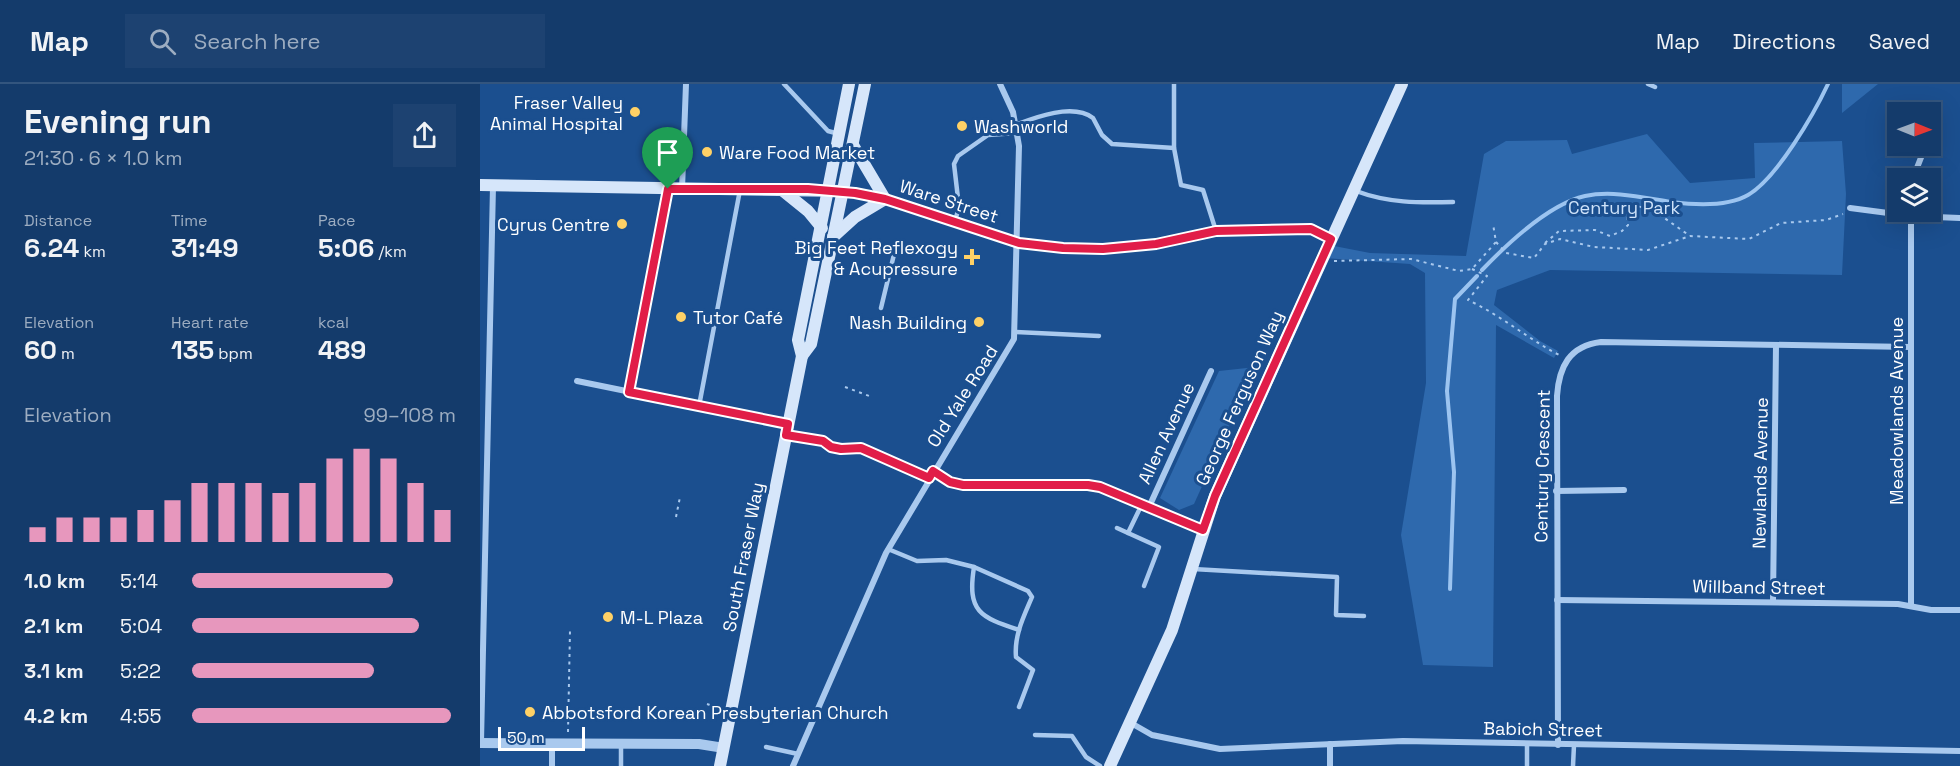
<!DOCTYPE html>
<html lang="en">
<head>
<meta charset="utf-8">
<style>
	:root { --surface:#143b6b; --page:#1d4271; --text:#f1f3f6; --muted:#9dadc1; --line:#33557e; --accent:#e797bd }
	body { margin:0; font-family:"Space Grotesk",sans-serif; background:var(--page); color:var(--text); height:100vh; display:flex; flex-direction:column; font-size:22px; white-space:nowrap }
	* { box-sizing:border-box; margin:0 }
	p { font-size:20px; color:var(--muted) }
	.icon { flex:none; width:33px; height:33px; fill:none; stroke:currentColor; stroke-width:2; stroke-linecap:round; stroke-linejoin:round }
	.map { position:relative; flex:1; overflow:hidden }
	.drawer { display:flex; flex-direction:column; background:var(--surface); width:480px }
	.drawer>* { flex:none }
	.needle { width:39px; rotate:91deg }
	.controls { position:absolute; left:1407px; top:18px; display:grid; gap:12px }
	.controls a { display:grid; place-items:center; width:54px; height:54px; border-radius:0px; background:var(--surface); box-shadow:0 6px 24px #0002,0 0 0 2px var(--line); font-size:30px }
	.scale { position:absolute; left:18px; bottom:15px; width:87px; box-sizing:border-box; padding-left:6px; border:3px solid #fff; border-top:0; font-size:16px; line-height:21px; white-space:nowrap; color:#fff; -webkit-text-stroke:4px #1b4f8f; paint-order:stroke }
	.pin { position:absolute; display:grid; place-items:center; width:51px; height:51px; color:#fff; margin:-62px -26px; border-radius:50% 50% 50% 0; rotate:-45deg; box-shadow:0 0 6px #0007 }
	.pin .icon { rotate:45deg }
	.round { display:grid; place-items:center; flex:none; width:63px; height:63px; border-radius:0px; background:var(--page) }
	.head { display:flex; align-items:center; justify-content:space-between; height:102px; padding:0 24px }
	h1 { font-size:33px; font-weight:800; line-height:45px }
	.stats { display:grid; grid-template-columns:repeat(3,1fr); gap:9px; height:102px; padding:6px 24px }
	.stats div { display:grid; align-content:center }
	.stats b { font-size:26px; font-weight:800 }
	.stats small { font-size:16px; font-weight:400 }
	.stats p { font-size:16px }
	.chart { height:168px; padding:12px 24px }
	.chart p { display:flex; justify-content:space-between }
	.chart svg { width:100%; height:108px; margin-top:6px; stroke:var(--accent); stroke-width:6 }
	ul { padding:0 24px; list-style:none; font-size:20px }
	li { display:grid; grid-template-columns:96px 72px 1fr; align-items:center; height:45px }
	li i { height:15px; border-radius:8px; background:var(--accent) }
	header { display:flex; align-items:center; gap:36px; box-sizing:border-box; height:84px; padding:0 30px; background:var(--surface); border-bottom:2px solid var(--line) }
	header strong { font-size:28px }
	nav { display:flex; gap:33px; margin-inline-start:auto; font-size:21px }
	.search { width:420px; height:54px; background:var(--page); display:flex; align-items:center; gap:15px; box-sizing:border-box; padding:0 21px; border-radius:0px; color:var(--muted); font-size:22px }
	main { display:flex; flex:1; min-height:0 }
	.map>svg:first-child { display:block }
	.green { fill:#2e69ad }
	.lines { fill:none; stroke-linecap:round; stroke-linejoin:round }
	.stream { stroke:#9cc4f0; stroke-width:4 }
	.path { stroke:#a9c9ee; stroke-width:2; stroke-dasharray:3 4.5; stroke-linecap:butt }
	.service { stroke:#a9c9ee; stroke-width:4.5 }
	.minor { stroke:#a9c9ee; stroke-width:6 }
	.tertiary { stroke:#a9c9ee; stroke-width:10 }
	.secondary { stroke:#d6e6fa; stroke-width:12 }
	.route-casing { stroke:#fff; stroke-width:12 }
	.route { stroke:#e11d48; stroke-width:8 }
	.poi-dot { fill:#ffd166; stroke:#1b4f8f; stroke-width:2 }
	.labels { text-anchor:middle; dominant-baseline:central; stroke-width:6; stroke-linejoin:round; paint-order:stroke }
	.poi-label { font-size:18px; fill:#fff; stroke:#1b4f8f; text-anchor:start }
	.street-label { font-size:18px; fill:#fff; stroke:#1b4f8f }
	.park-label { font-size:18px; fill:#cfe3fa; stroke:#1b4f8f }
</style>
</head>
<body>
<header>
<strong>Map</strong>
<div class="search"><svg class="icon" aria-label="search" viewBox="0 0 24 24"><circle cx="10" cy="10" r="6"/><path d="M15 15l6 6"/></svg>Search here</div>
<nav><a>Map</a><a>Directions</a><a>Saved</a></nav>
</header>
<main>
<section class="drawer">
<div class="head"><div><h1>Evening run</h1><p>21:30 · 6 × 1.0 km</p></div><a class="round"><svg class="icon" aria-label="share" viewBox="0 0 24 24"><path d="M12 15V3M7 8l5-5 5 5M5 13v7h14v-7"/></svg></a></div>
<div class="stats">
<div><p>Distance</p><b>6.24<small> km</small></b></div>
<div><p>Time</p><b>31:49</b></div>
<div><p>Pace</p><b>5:06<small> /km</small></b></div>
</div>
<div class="stats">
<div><p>Elevation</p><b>60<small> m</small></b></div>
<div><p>Heart rate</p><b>135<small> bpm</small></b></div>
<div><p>kcal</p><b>489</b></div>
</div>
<div class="chart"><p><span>Elevation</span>99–108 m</p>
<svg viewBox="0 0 160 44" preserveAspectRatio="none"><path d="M5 44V38M15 44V34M25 44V34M35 44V34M45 44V31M55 44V27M65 44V20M75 44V20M85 44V20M95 44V24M105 44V20M115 44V10M125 44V6M135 44V10M145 44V20M155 44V31"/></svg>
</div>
<ul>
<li><b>1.0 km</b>5:14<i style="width:76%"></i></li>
<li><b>2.1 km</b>5:04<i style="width:86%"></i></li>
<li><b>3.1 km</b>5:22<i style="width:69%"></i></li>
<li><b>4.2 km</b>4:55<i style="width:98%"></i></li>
</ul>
</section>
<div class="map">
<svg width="1480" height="682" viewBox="0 0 1480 682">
	<rect width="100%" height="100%" fill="#1b4f8f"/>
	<g class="green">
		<path d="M1362 0H1398L1362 29Z"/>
		<path d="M1167 50 1210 99 1275 94 1274 59 1362 57 1366 110 1362 191 1070 186 1017 206 1014 221 1060 257 1078 267 1074 274 1016 241 1013 583 943 581 921 451 946 299 945 189 930 180 844 174 849 161 890 169 986 172 1004 70 1026 57 1087 56 1092 70Z"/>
		<path d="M776 283 714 420 699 426 680 414 739 287Z"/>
	</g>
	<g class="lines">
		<g class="stream">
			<path d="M1002 186C1028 159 1069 120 1105 112 1133 106 1165 114 1192 118 1215 121 1247 123 1268 111 1297 94 1334 30 1348 0"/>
			<path d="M970 505 974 388 967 307 975 215 997 192"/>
		</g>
		<g class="path">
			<path d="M1016 158 1026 169 1054 174 1065 160 1080 155 1114 163 1168 166 1210 152 1269 155 1301 139 1346 136 1363 130"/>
			<path d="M1065 159 1079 147 1115 146 1130 152 1142 147 1148 141 1147 128 1153 121 1173 126 1210 152"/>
			<path d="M854 177 931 175 979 187 992 185 1016 158 1013 140"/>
			<path d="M992 185 1007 192 988 216C1022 232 1048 255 1081 272"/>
			<path d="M365 303 392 313"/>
			<path d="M196 433 200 413"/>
			<path d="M227 620 233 622"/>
			<path d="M88 648 90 546"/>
		</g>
		<g class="service">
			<path d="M304 0 348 47 359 50"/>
			<path d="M1168 0 1175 3"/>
			<path d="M535 41C556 33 593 19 613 34L622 51 632 60 694 64 701 101 723 106 736 147"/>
			<path d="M694 64V0"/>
			<path d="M876 107C908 119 938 119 973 118"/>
			<path d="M475 137 479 123 474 80 478 72 508 51 536 49"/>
			<path d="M401 224 417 158"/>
			<path d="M535 248 619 252"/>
			<path d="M219 322 260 106"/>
			<path d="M309 351 343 357 351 363 361 365 381 364 449 394"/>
			<path d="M637 444 648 449 662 420"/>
			<path d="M648 449 679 463 664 502"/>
			<path d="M408 465 437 477 466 476 494 483 548 507 552 513C544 532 534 551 536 573L553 586 539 623"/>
			<path d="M494 483C487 528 500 533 539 546"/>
			<path d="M713 485 857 493 856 531 884 532"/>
			<path d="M555 651 592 652 606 673 620 682"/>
			<path d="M286 663 318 670"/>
			<path d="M141 682V660"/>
			<path d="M1047 682V660"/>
			<path d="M1093 682 1094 661"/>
		</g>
		<g class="minor">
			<path d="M1433 94 1442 71"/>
			<path d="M202 105 206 0"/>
			<path d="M1370 124 1431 132 1480 134"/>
			<path d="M1431 128V522"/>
			<path d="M97 297 308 340"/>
			<path d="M149 308 188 105"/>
			<path d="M453 387 470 398 483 401 620 403 723 446"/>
			<path d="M1076 407 1144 406"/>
			<path d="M669 423 731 287"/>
			<path d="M1077 516 1418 520 1451 526H1480"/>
			<path d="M1293 518 1296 261"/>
			<path d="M651 639 672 651 740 665 923 657 1480 667"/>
			<path d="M1 659 13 102"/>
			<path d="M850 660V682"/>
			<path d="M1078 661 1077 312C1079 283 1089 262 1121 258L1431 263"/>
			<path d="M72 682V660"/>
			<path d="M313 682 406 469 534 255 539 62 533 28 520 0"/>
		</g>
		<g class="tertiary">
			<path d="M363 107 405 115 539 159 583 164 623 165 676 160 736 147 832 145 851 155"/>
			<path d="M0 659 219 660 244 664"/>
		</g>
		<g class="secondary">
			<path d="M0 101 363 107"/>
			<path d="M302 106 328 127 342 144"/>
			<path d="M353 153 375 133 405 115 373 61"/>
			<path d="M322 272 331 260 385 0"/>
			<path d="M240 682 322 272 318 256 369 0"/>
			<path d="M630 682 692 546 735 412 922 0"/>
		</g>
	</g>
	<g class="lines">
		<g class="route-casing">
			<path id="route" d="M188 105H328L375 109 405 115 539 159 583 164 623 165 676 160 736 147 831 145 851 155 735 412 723 446 620 403 608 401H483L470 398 453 387 449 394 381 364 361 365 351 363 343 357 306 351 308 340 149 308Z"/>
		</g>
		<use href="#route" class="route"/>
	</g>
	<g class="poi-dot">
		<circle cx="155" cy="28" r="6"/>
		<circle cx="482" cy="42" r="6"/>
		<circle cx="227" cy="68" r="6"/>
		<circle cx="142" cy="140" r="6"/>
		<path d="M489 164h6v6h6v6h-6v6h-6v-6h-6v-6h6z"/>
		<circle cx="201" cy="233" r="6"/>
		<circle cx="499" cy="238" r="6"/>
		<circle cx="128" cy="533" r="6"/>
		<circle cx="50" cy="628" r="6"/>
	</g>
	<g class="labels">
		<g class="poi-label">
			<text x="143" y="18" text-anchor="end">Fraser Valley<tspan x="143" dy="21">Animal Hospital</tspan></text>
			<text x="494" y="42">Washworld</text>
			<text x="239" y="68">Ware Food Market</text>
			<text x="130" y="140" text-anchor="end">Cyrus Centre</text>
			<text x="478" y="163" text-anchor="end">Big Feet Reflexogy<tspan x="478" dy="21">&amp; Acupressure</tspan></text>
			<text x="213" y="233">Tutor Café</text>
			<text x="487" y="238" text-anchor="end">Nash Building</text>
			<text x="140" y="533">M-L Plaza</text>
			<text x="62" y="628">Abbotsford Korean Presbyterian Church</text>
		</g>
		<g class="street-label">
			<text transform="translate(469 117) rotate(18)">Ware Street</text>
			<text transform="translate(482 312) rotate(-58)">Old Yale Road</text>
			<text transform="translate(759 314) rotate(-66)">George Ferguson Way</text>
			<text transform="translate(1416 327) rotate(-90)">Meadowlands Avenue</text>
			<text transform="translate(686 349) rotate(-65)">Allen Avenue</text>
			<text transform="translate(1062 382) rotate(-89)">Century Crescent</text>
			<text transform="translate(1280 389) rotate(-89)">Newlands Avenue</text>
			<text transform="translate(263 473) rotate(-79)">South Fraser Way</text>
			<text transform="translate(1279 503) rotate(1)">Willband Street</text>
			<text transform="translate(1063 645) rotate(1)">Babich Street</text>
		</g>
		<g class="park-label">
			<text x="1144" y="123">Century Park</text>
		</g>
	</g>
</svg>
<div class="controls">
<a><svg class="needle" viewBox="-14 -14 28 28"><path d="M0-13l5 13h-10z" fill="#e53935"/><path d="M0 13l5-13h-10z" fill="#9dadc1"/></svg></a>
<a><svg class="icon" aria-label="layers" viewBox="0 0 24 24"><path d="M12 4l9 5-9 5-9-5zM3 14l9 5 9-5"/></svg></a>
</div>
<div class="scale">50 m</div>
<div class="pin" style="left:188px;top:105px;background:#1e9e55"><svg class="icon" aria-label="arrive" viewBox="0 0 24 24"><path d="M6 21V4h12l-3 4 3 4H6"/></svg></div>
</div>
</main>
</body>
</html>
